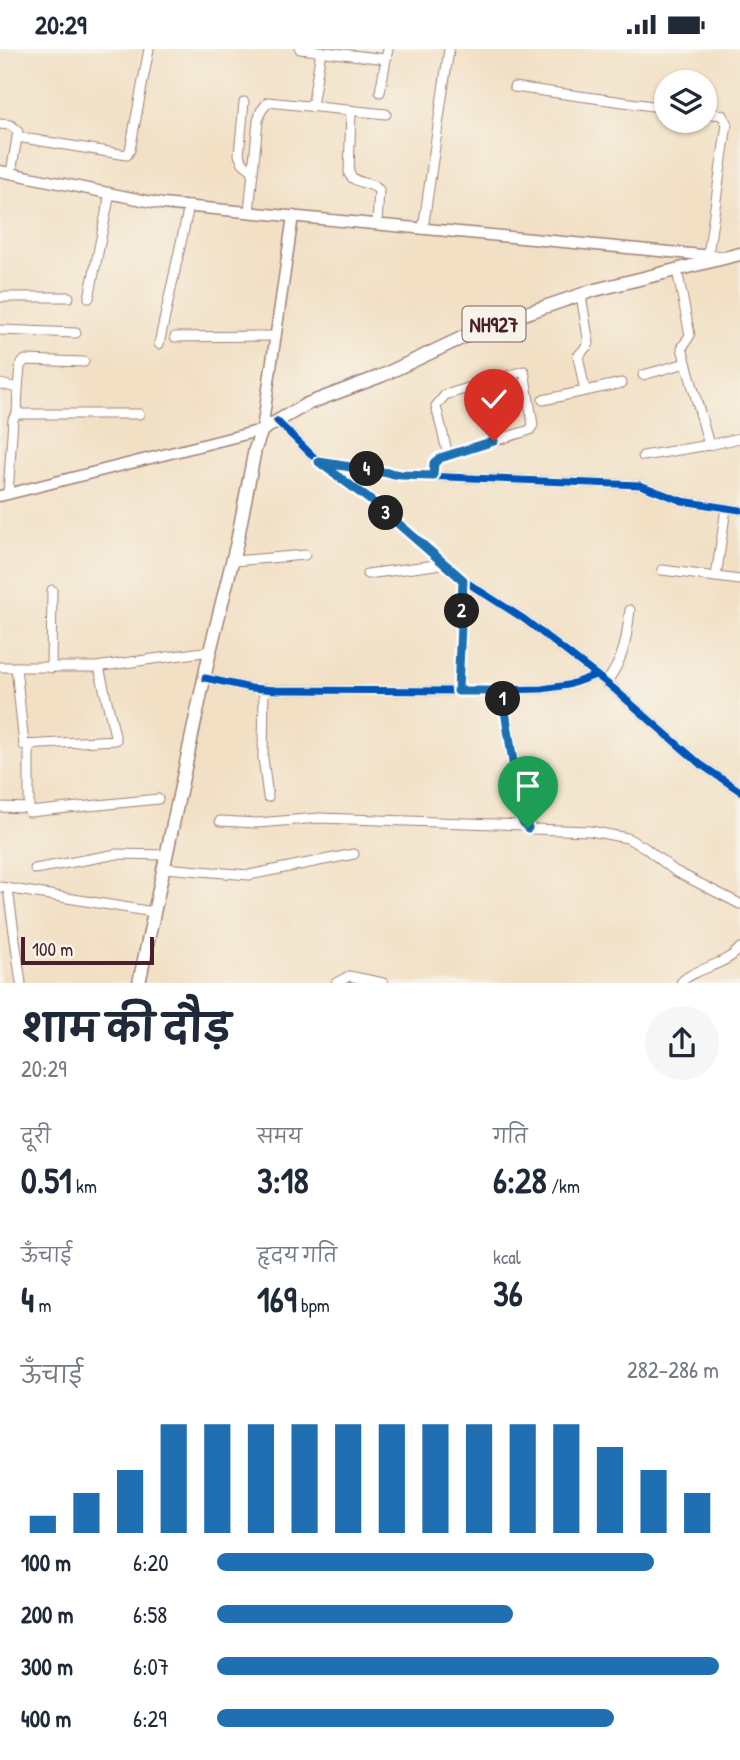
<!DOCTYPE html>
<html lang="hi">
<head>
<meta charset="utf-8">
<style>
	:root { --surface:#fff; --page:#f6f6f7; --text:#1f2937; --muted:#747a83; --accent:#1f6fb2 }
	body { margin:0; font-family:"Patrick Hand","Playpen Sans Deva",sans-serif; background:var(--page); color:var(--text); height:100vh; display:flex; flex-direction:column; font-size:26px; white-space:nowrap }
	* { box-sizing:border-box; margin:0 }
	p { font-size:23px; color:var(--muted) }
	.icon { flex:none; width:38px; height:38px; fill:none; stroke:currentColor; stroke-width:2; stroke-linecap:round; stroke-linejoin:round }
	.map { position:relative; height:934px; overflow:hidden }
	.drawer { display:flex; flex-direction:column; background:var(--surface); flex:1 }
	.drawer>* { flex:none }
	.tools { position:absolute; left:654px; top:21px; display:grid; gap:14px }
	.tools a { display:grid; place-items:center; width:63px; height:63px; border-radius:50%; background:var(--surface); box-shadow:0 2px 5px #0004; font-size:35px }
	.scale { position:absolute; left:21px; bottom:18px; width:133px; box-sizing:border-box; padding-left:7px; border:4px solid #4a1f2b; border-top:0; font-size:19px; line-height:24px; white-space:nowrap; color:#4a1f2b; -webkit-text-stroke:5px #f7f3e8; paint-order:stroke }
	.pin { position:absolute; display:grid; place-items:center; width:60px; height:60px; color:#fff; margin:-72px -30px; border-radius:50% 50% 50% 0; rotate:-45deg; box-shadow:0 0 7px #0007 }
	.pin .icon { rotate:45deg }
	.km { position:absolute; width:35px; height:35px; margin:-18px; border-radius:50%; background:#222; color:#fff; font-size:19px; line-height:35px; text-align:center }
	.round { display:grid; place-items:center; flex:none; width:74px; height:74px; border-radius:37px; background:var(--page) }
	.head { display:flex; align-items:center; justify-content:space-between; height:119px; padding:0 21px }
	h1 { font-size:38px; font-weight:700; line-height:52px }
	.figures { display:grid; grid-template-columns:repeat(3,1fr); gap:10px; height:119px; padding:7px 21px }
	.figures div { display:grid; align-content:center }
	.figures b { font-size:35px; font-weight:700 }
	.figures small { font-size:19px; font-weight:400 }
	.figures p { font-size:19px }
	.chart { height:196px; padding:14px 21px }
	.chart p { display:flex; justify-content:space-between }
	.chart svg { width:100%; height:126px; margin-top:7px; stroke:var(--accent); stroke-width:6 }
	ul { padding:0 21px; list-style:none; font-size:23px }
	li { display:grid; grid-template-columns:112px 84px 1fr; align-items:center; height:52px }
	li i { height:18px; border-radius:9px; background:var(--accent) }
	.status { display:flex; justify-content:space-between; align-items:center; height:49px; padding:0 35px; background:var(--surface); direction:ltr }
	.status svg { height:19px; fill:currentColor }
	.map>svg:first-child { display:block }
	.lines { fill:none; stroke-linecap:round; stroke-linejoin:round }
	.minor-casing { stroke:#9e8078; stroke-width:11 }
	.major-casing { stroke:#9e8078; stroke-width:13 }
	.highway-casing { stroke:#9e8078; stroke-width:15 }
	.minor { stroke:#fff; stroke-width:9 }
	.major { stroke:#fff; stroke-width:10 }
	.highway { stroke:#fff; stroke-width:12 }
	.cycleway-casing { stroke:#f7f3e8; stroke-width:11 }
	.cycleway { stroke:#0057b8; stroke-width:7 }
	.route-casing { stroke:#fff; stroke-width:14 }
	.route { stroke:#1f6fb2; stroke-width:9 }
	.labels { text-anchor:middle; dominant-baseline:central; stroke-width:6; stroke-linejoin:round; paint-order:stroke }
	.shield { fill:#f7f3e8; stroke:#7e5f64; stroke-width:2 }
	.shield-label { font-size:21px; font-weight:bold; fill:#4a1f2b }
</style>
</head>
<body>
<div class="status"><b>20:29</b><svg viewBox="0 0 49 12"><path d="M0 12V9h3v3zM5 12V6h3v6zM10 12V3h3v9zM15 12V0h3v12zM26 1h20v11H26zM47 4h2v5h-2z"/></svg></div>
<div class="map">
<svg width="740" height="934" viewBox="0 0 740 934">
	<rect width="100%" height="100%" fill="#f7f3e8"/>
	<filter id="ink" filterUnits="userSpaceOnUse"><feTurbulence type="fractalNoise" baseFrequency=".0143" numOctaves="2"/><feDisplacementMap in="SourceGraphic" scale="14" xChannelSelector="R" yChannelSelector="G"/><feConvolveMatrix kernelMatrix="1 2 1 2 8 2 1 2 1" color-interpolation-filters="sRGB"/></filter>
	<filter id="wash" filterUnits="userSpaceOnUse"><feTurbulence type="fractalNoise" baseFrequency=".00686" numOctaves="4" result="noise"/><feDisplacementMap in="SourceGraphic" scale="28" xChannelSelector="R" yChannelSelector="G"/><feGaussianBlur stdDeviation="1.57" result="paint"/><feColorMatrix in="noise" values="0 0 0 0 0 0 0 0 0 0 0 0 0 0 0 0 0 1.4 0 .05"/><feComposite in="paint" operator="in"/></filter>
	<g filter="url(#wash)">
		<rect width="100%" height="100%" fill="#f2e0c5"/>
	</g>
	<g filter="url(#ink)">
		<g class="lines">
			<g class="minor-casing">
				<g id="minor">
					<path d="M300 0 386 10"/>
					<path d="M514 38 667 59"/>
					<path d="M380 43 388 0"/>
					<path d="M244 53 239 106 243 114 253 122"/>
					<path d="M312 57 321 2"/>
					<path d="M351 61 349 125C356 136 370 132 379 141L377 175"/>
					<path d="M705 64 722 66 727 75 708 206"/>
					<path d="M0 75 11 76 18 83 11 124"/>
					<path d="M17 88 127 106 130 101 149 0"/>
					<path d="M249 163 258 72 261 62 268 53 386 65"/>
					<path d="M423 180 449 0"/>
					<path d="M677 221 690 286 682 299 709 396 740 389"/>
					<path d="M581 246 589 295 578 307 585 342"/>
					<path d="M0 248H69"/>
					<path d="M89 249 110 144"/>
					<path d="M0 281 76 284"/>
					<path d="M175 288 275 287"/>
					<path d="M159 295 189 157"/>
					<path d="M643 326 686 314"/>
					<path d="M0 335 18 339 17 365"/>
					<path d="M482 335 494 392"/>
					<path d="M18 339 20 317 25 311 84 313"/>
					<path d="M543 351 622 334"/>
					<path d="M277 372 319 413 378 457 455 526 524 570 613 639 700 715 740 742"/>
					<path d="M643 407 709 396"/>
					<path d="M320 413 401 426 640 436 682 452 740 461"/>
					<path d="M433 427 434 414 440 409 448 406 530 381 533 376 524 322 445 346 436 357 448 406"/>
					<path d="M8 445 13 370 17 365H139"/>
					<path d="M233 512 305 506"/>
					<path d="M662 521 740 531"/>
					<path d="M367 525 443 515"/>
					<path d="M716 528 726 459"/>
					<path d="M0 618H96L210 602"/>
					<path d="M16 618 24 696 116 691 99 618"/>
					<path d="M51 619 52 541"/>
					<path d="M205 629 251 639 276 641 463 642 542 640 568 636 596 626"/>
					<path d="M606 634C625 608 626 592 630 561"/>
					<path d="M264 640 263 709 268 748"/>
					<path d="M502 641 525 776 533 780 590 782 627 789 644 798 675 822 740 855"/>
					<path d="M458 642 463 531"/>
					<path d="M29 696V763L158 750"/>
					<path d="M0 758 29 759"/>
					<path d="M220 772 257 774 319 769 525 776"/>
					<path d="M164 819 249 826 354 805"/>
					<path d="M35 820 117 805 167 806"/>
					<path d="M0 838 153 863"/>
					<path d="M8 840 21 934"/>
					<path d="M336 934 349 927 383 934"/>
					<path d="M681 934C691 920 726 917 740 899"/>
				</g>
			</g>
			<g class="major-casing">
				<g id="major">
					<path d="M0 122 162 155 723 208"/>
					<path d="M0 447 262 381 293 167"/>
				</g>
			</g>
			<g class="highway-casing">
				<path id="highway" d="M139 934 210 602 237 493 255 400 262 381 307 355 381 327 485 278 595 241 740 205"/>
			</g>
			<use href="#minor" class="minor"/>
			<use href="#major" class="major"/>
			<use href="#highway" class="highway"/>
			<g class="cycleway-casing">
				<g id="cycleway">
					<path d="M277 372 319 413 378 457 455 526 524 570 613 639 700 715 740 742"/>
					<path d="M321 413 401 426 640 436 682 452 740 461"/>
					<path d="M205 629 251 639 276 641 463 642 542 640 568 636 596 626"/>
				</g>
			</g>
			<use href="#cycleway" class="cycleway"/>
		</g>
	</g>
	<g class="lines" filter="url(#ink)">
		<g class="route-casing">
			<path id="route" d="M494 392 440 409 434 414 433 427 401 426 319 413 378 457 463 531 458 642H502L522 771 528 779"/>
		</g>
		<use href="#route" class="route"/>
	</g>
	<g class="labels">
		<rect class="shield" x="462.5" y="257.5" width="63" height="35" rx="5"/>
		<g class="shield-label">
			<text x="494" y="275">NH927</text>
		</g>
	</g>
</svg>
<div class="tools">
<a><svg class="icon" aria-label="layers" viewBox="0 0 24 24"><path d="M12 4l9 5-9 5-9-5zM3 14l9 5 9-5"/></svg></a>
</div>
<div class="scale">100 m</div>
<div class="pin" style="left:528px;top:779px;background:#1e9e55"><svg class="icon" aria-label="arrive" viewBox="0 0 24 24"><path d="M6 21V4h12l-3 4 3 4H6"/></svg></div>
<div class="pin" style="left:494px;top:392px;background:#d93025"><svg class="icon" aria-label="check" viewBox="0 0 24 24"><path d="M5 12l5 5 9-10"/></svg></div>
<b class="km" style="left:503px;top:650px">1</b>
<b class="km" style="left:462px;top:562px">2</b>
<b class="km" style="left:386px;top:464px">3</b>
<b class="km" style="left:367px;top:420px">4</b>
</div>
<section class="drawer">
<div class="head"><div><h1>शाम की दौड़</h1><p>20:29</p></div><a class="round"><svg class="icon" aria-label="share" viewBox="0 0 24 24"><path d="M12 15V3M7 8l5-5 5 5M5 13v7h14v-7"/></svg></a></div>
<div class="figures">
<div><p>दूरी</p><b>0.51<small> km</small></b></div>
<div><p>समय</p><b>3:18</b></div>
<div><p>गति</p><b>6:28<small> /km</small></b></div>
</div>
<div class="figures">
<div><p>ऊँचाई</p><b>4<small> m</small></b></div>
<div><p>हृदय गति</p><b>169<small> bpm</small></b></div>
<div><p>kcal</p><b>36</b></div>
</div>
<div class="chart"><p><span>ऊँचाई</span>282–286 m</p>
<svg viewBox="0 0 160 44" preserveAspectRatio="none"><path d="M5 44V38M15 44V30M25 44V22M35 44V6M45 44V6M55 44V6M65 44V6M75 44V6M85 44V6M95 44V6M105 44V6M115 44V6M125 44V6M135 44V14M145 44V22M155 44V30"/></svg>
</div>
<ul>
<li><b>100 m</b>6:20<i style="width:87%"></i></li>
<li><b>200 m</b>6:58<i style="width:59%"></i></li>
<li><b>300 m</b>6:07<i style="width:100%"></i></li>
<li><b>400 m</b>6:29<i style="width:79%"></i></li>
</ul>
</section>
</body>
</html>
